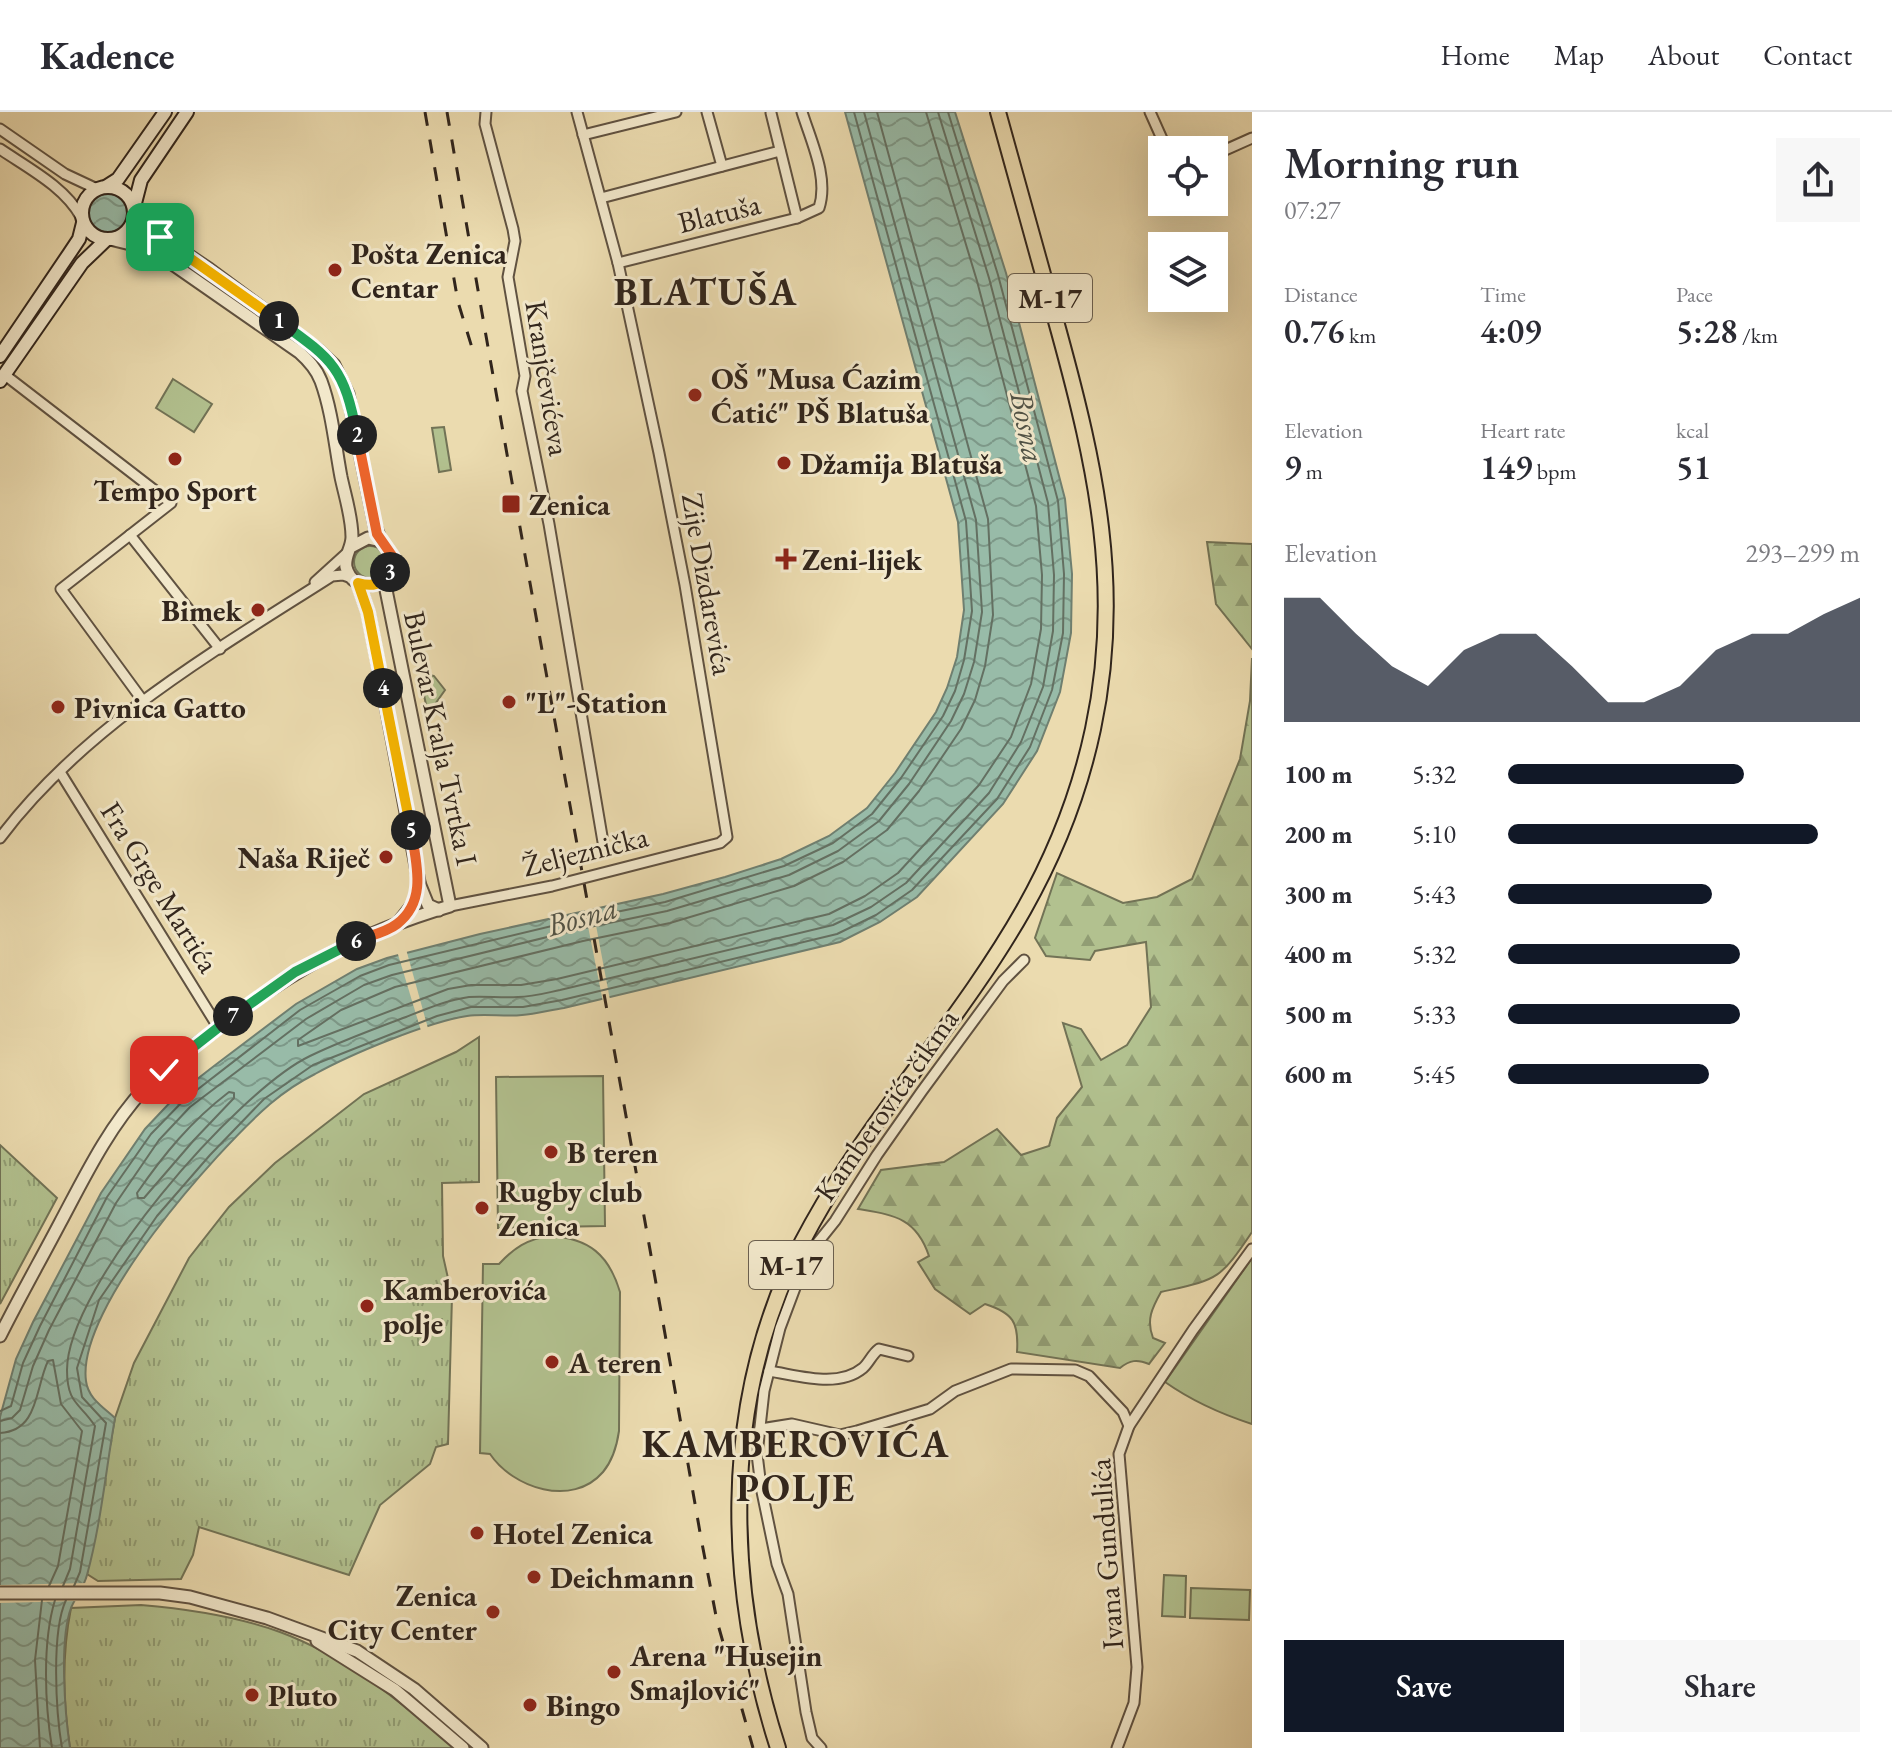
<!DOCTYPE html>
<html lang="en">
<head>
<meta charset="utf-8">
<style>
	:root { --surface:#fff; --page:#f7f7f7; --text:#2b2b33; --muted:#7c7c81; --line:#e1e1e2; --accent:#111827 }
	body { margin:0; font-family:"EB Garamond",serif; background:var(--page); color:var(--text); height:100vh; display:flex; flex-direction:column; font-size:30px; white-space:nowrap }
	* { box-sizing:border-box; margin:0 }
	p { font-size:26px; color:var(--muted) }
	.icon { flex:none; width:44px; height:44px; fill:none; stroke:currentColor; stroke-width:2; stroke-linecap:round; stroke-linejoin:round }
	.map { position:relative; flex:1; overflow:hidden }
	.drawer { display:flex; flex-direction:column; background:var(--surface); width:640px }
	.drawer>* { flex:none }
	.fabs { position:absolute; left:1148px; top:24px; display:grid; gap:16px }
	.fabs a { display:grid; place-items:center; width:80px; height:80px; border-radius:0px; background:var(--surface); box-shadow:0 8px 32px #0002; font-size:40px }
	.pin { position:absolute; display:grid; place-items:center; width:68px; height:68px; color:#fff; margin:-34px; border-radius:16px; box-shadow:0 4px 12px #0006 }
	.km { position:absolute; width:40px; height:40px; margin:-20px; border-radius:50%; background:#222; color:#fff; font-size:22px; line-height:40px; text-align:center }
	.round { display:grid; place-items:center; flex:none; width:84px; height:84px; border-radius:0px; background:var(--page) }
	.overview { display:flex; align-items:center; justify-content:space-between; height:136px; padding:0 32px }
	h1 { font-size:44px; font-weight:600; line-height:60px }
	.metrics { display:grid; grid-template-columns:repeat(3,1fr); gap:12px; height:136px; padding:8px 32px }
	.metrics div { display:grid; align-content:center }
	.metrics b { font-size:34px; font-weight:600 }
	.metrics small { font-size:22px; font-weight:400 }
	.metrics p { font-size:22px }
	.chart { height:224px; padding:16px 32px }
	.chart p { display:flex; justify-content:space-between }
	.chart svg { width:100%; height:144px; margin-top:8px; fill:var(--accent); opacity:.7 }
	.primary-button { display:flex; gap:16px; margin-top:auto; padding:16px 32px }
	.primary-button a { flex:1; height:92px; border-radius:0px; background:var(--accent); color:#fff; font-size:32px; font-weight:600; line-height:92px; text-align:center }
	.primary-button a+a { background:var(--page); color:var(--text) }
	ul { padding:0 32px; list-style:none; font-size:26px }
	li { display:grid; grid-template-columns:128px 96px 1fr; align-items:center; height:60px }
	li i { height:20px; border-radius:10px; background:var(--accent) }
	header { display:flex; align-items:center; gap:48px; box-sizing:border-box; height:112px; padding:0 40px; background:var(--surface); border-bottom:2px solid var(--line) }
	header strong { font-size:38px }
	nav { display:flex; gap:44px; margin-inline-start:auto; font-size:28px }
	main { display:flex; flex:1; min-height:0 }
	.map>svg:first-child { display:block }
	.green { fill:#b2c18f; stroke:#727356; stroke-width:2 }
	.forest { fill:url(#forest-firs); stroke:#727356; stroke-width:2 }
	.park { fill:url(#park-tufts); stroke:#727356; stroke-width:2 }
	.water { fill:url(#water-waves); stroke:#6f7f70; stroke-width:2 }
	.pier { fill:#ebdbaf }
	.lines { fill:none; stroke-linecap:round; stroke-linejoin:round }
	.shore { stroke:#647062; stroke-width:2 }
	.minor-casing { stroke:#605241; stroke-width:13 }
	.tertiary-casing { stroke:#605241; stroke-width:15 }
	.secondary-casing { stroke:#31251c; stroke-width:16 }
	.trunk-casing { stroke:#31251c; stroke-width:18 }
	.minor { stroke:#f2e8cb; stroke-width:9 }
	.tertiary { stroke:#f2e8cb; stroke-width:11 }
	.secondary { stroke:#f2e8cb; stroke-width:12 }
	.trunk { stroke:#ebdbaf; stroke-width:14 }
	.rail { stroke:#31251c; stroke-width:3; stroke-dasharray:14 14; stroke-linecap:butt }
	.split-1-casing { stroke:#fff; stroke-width:16 }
	.split-2-casing { stroke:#fff; stroke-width:16 }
	.split-3-casing { stroke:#fff; stroke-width:16 }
	.split-4-casing { stroke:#fff; stroke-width:16 }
	.split-5-casing { stroke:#fff; stroke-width:16 }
	.split-6-casing { stroke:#fff; stroke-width:16 }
	.split-7-casing { stroke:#fff; stroke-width:16 }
	.split-8-casing { stroke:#fff; stroke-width:16 }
	.split-1 { stroke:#f5b400; stroke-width:10 }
	.split-2 { stroke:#22a559; stroke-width:10 }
	.split-3 { stroke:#f0652b; stroke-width:10 }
	.split-4 { stroke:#f5b400; stroke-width:10 }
	.split-5 { stroke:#f5b400; stroke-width:10 }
	.split-6 { stroke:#f0652b; stroke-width:10 }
	.split-7 { stroke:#22a559; stroke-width:10 }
	.split-8 { stroke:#22a559; stroke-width:10 }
	.poi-dot { fill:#8f2418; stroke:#f2e8cb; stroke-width:3 }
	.labels { text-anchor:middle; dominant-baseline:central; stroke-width:6; stroke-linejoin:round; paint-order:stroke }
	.shield { fill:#f2e8cb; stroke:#6b6050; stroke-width:2 }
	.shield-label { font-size:28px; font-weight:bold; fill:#31251c }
	.street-label { font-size:30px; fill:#31251c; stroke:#f2e8cb }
	.poi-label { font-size:30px; font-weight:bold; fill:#31251c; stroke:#f2e8cb; text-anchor:start }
	.water-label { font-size:32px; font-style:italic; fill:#505246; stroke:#f2e8cb }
	.district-label { font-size:38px; font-weight:bold; letter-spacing:2px; fill:#31251c; stroke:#f2e8cb }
</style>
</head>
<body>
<header>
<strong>Kadence</strong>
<nav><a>Home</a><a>Map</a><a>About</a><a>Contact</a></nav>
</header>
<main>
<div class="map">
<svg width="1252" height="1636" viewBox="0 0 1252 1636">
	<defs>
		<pattern id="forest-firs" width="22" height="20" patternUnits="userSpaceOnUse" patternTransform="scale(2)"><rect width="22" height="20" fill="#b2c18f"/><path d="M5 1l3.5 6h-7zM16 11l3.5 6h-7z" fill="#919d74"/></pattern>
		<pattern id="park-tufts" width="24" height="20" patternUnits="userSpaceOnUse" patternTransform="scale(2)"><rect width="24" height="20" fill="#b2c18f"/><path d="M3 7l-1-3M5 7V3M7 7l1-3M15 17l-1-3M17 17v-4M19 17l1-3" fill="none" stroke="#919d74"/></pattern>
		<pattern id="water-waves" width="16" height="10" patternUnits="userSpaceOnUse" patternTransform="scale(2)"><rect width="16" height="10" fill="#98bba8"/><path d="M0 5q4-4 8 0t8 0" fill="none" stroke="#7d9888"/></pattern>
	</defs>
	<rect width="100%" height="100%" fill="#ebdbaf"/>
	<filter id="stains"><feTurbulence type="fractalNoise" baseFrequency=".0025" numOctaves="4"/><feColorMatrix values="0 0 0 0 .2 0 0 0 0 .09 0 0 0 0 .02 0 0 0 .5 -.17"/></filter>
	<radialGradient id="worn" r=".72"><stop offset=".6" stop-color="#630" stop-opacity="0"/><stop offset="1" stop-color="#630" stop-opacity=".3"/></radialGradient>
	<g class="green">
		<path d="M173 267 212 292 194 320 156 296Z"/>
		<path d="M444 315 451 358 439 360 432 316Z"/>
		<circle cx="370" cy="450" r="16"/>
		<path d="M428 562 434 564 445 578 428 602 421 569Z"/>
		<path d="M603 964 605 1114 498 1116 496 965Z"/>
		<path d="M550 1124C589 1126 609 1143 620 1180L619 1319C617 1333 613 1348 603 1360 572 1396 513 1376 490 1342L480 1341 483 1152H499C514 1136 527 1127 550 1124Z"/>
		<path d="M1252 1146V1312C1221 1302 1192 1289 1165 1270Z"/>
		<path d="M1164 1463 1186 1464 1185 1505 1162 1504Z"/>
		<path d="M1191 1476 1250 1478 1249 1508 1190 1506Z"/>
	</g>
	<g class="forest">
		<path d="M1207 430 1252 432V537L1216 492Z"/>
		<path d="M1252 546V1120C1219 1169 1218 1167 1161 1180 1152 1196 1146 1208 1153 1226L1165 1231 1149 1252C1137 1247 1130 1248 1120 1256L1017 1240C1019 1210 1013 1201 985 1192L970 1202 935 1177 918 1150 929 1144C916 1105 893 1103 858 1097L881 1058 944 1050 997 1017 1021 1043 1049 1034 1057 1006 1082 975 1063 911 1081 917 1101 948 1127 933 1151 895 1146 830 1095 839 1090 848 1046 844 1035 826 1057 761 1123 791 1157 785 1192 767 1240 647 1250 589Z"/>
	</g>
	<g class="park">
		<path d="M479 925V1070L442 1071 443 1144 452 1184 448 1332 436 1335 430 1352 380 1393 349 1463 199 1415 193 1443 181 1467 98 1469 87 1462 115 1306 134 1251 189 1146 229 1095 275 1051 364 982 456 940Z"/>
		<path d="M0 1033 57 1086 0 1192Z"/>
		<path d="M141 1493C188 1497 236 1504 280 1520 345 1544 403 1591 454 1636H70C63 1591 62 1541 71 1496Z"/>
	</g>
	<g class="water">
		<path d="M845 0H955L1006 161 1065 387 1072 462 1071 521 1060 580 1037 639 1003 692 917 785 880 810 840 830 564 896C550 898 536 902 522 903 504 905 485 901 467 904 428 910 351 942 315 962 299 970 283 981 270 992 216 1039 76 1196 86 1269 88 1286 103 1295 115 1306 106 1357 101 1412 87 1463 84 1475 76 1484 71 1496 59 1528 65 1602 70 1636H0V1305L16 1247 33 1210 101 1081 145 1017 178 982 214 954 296 892 357 857 387 846 480 822 663 782 725 765 781 747 829 724 867 696 895 661 936 600 947 576 957 545 964 498 958 410Z"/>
		<circle cx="108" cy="101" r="19"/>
	</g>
	<g class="pier">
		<path d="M592 792 610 888 603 890 584 794Z"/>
		<path d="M406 837 429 920 422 922 397 839Z"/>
		<path d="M88 1471 79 1489 0 1491V1473Z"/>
	</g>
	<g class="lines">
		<g class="shore">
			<path d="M877 0 988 407 993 503 985 554 975 588 961 617 919 679 887 718 843 750 794 774 670 811 583 829 395 875 341 898 298 928V934L448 877 471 873H521L557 867 829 802 865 784 898 761 979 673 1011 625 1031 572 1041 517 1042 463 1036 394 977 169 926 0"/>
			<path d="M229 980 234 981V986L194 1028 144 1086H138L137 1081C164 1042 191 1009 229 980Z"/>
			<path d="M0 1299 11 1294 23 1251 40 1214 107 1085 151 1022 184 988 300 898 360 864 389 853 577 808 665 790 784 754 833 731 872 702 901 666 943 604 955 579 964 548 972 499 966 409 854 0"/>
			<path d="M0 1309 12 1306 20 1298 33 1254 49 1218 116 1091 159 1028 190 995 306 907 364 873 392 863 580 817 667 799 789 763 838 739 879 709 909 672 951 609 964 582 974 550 982 500 976 408 864 0"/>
			<path d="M0 1321C39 1319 35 1276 48 1249L53 1248 61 1292 82 1319 58 1454 49 1474"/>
			<path d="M63 1474 70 1457 95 1314C80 1291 67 1292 67 1258 67 1174 237 979 310 944 341 929 374 917 406 905 426 897 447 888 469 885 485 884 502 886 518 885 532 885 546 881 560 878L833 813 871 795 906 771 989 681 1021 630 1043 575 1053 519 1054 463 1048 391 989 166 938 0"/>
			<path d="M74 1474 80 1460 106 1311 82 1285 77 1256 99 1188 157 1104 210 1043 264 987 313 953 437 904 471 895H523L562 888 837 822 876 803 912 778 997 687 1030 635 1052 578 1063 521 1064 462 1058 389 998 163 948 0"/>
			<path d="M40 1636 35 1548 42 1488"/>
			<path d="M52 1636C45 1593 42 1531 55 1488"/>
			<path d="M62 1636C56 1601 51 1520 66 1488"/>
		</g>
		<g class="minor-casing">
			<g id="minor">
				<path d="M486 0 485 12 513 117 515 129 508 165 525 264 522 279 549 412 603 730"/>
				<path d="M707 0 722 54"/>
				<path d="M1150 0 1167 38"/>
				<path d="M771 1 797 106"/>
				<path d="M0 17 65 62 97 77"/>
				<path d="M583 23 676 0"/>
				<path d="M0 37C28 56 65 75 81 105"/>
				<path d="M1214 43 1252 26"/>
				<path d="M601 86 780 39"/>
				<path d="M618 151 797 106 819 96C829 66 811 29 802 0"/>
				<path d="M5 263 171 391 61 477 143 589"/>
				<path d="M130 423 220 537"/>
				<path d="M315 470 348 440"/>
				<path d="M60 660 218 915"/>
				<path d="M0 726C83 615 216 538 332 464L343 463 352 466"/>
				<path d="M450 794 552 774 720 731 727 725 685 473 659 341 618 151 577 0"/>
				<path d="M769 1259C797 1263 838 1277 863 1256 869 1251 872 1242 879 1237L908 1244"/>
				<path d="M760 1317 792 1312 840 1323 857 1319 930 1297 955 1279 1011 1257 1075 1258 1089 1264 1123 1300 1129 1314"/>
				<path d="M821 1636 812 1626 806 1600 788 1482 777 1452 761 1375 757 1342 764 1279 780 1216 807 1144 835 1109 877 1043 922 979 1003 869 1024 848"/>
				<path d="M1117 1636 1134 1591 1137 1555 1119 1342 1129 1314 1193 1218 1252 1137"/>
			</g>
		</g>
		<g class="tertiary-casing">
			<g id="tertiary">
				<path d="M134 96 154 120 209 157 318 238 334 253 348 282 375 414 381 429"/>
				<path d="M110 127 151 137 299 240C308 248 316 256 321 269 332 299 335 333 341 365 345 384 352 405 352 425 352 436 344 444 346 455 353 484 395 476 393 445L381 429 368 426 351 435"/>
				<path d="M358 471 368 500 378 551 419 770 414 791 399 810"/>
				<path d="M419 771 428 793 439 798"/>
				<path d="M0 1224C19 1186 40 1149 60 1111 85 1064 108 1016 144 977 164 956 187 939 210 922 287 861 355 822 450 794L384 468"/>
				<path d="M0 1481H160L190 1485 267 1506 357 1539 414 1577 482 1636"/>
				<path d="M317 1529 395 1578 463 1636"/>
			</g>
		</g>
		<g class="secondary-casing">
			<g id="secondary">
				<path d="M107 74 118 67 165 0"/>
				<circle cx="108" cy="101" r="26"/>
				<path d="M134 95 141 68 187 0"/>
				<path d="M0 244 69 142 79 127 83 111"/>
				<path d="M0 269 82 151 107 127"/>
			</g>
		</g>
		<g class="trunk-casing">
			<path id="trunk" d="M778 1636C727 1477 721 1302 793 1148 820 1093 854 1041 890 992 980 868 1060 772 1093 617 1123 477 1096 355 1059 220 1039 146 1018 73 998 0"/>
		</g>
		<use href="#minor" class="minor"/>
		<use href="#tertiary" class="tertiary"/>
		<use href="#secondary" class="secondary"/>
		<use href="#trunk" class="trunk"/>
		<g class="rail">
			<path d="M425 0 458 190 473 239"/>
			<path d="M447 0C529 476 618 951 701 1426L717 1509 753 1636"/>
		</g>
	</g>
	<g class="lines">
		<g class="split-1-casing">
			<path id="split-1" d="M160 125 279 209"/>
		</g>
		<g class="split-2-casing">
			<path id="split-2" d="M279 209C333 248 344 255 357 323"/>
		</g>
		<g class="split-3-casing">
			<path id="split-3" d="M357 323 377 422 393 445 390 460"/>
		</g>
		<g class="split-4-casing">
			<path id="split-4" d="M383 576 368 500 358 471C372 475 382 473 390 460"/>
		</g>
		<g class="split-5-casing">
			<path id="split-5" d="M383 576 411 718"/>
		</g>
		<g class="split-6-casing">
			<path id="split-6" d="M356 829C369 824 387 820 397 812 428 788 416 751 411 718"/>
		</g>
		<g class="split-7-casing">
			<path id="split-7" d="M233 904 295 860 356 829"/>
		</g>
		<g class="split-8-casing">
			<path id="split-8" d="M164 958 233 904"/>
		</g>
		<use href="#split-1" class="split-1"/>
		<use href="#split-2" class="split-2"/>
		<use href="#split-3" class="split-3"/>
		<use href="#split-4" class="split-4"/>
		<use href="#split-5" class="split-5"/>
		<use href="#split-6" class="split-6"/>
		<use href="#split-7" class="split-7"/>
		<use href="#split-8" class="split-8"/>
	</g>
	<g class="poi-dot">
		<circle cx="335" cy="158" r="8"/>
		<circle cx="695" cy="283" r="8"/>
		<circle cx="175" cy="347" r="8"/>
		<circle cx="784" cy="351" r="8"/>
		<rect x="501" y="382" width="20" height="20" rx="4"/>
		<path d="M782 435h8v8h8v8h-8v8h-8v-8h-8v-8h8z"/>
		<circle cx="258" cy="498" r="8"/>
		<circle cx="509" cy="590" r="8"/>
		<circle cx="58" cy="595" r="8"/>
		<circle cx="386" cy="745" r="8"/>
		<circle cx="551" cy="1040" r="8"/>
		<circle cx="482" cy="1096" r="8"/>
		<circle cx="367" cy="1194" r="8"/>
		<circle cx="552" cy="1250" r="8"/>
		<circle cx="477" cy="1421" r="8"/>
		<circle cx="534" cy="1465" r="8"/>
		<circle cx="493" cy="1500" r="8"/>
		<circle cx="614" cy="1560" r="8"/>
		<circle cx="252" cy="1583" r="8"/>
		<circle cx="530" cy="1593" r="8"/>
	</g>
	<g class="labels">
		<g class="shield">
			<rect x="1008" y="162" width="84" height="48" rx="6"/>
			<rect x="749" y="1129" width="84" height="48" rx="6"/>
		</g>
		<g class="shield-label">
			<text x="1050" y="186">M-17</text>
			<text x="791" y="1153">M-17</text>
		</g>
		<g class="street-label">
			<text transform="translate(719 101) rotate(-14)">Blatuša</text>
			<text transform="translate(548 266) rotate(81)">Kranjčevićeva</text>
			<text transform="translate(708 472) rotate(80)">Zije Dizdarevića</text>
			<text transform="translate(441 626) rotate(78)">Bulevar Kralja Tvrtka I</text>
			<text transform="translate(585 739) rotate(-14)">Željeznička</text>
			<text transform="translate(160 775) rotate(58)">Fra Grge Martića</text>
			<text transform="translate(886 993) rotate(-55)">Kamberovića čikma</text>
			<text transform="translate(1106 1442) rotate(-94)">Ivana Gundulića</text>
		</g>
		<g class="poi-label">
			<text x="351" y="141">Pošta Zenica<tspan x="351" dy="34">Centar</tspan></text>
			<text x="711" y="266">OŠ "Musa Ćazim<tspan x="711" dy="34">Ćatić" PŠ Blatuša</tspan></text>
			<text x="800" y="351">Džamija Blatuša</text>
			<text x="175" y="378" text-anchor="middle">Tempo Sport</text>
			<text x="529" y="392">Zenica</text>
			<text x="802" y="447">Zeni-lijek</text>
			<text x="242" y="498" text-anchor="end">Bimek</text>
			<text x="525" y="590">"L"-Station</text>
			<text x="74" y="595">Pivnica Gatto</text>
			<text x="370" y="745" text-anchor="end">Naša Riječ</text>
			<text x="567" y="1040">B teren</text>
			<text x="498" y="1079">Rugby club<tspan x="498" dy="34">Zenica</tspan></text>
			<text x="383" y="1177">Kamberovića<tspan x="383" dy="34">polje</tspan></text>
			<text x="568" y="1250">A teren</text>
			<text x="493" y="1421">Hotel Zenica</text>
			<text x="550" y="1465">Deichmann</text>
			<text x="477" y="1483" text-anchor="end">Zenica<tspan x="477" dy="34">City Center</tspan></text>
			<text x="630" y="1543">Arena "Husejin<tspan x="630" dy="34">Smajlović"</tspan></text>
			<text x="268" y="1583">Pluto</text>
			<text x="546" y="1593">Bingo</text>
		</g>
		<g class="water-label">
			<text transform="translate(1028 315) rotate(79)">Bosna</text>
			<text transform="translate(582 804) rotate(-16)">Bosna</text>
		</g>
		<g class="district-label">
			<text x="706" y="179">BLATUŠA</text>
			<text x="796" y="1331">KAMBEROVIĆA<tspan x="796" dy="44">POLJE</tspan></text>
		</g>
	</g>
	<rect width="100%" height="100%" filter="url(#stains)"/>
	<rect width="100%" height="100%" fill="url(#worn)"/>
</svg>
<div class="fabs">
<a><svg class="icon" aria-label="locate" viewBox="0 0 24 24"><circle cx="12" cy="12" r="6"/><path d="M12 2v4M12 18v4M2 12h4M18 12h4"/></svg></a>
<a><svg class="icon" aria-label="layers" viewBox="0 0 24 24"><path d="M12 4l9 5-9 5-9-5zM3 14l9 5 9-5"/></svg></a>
</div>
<div class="pin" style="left:160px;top:125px;background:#1e9e55"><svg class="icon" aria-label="arrive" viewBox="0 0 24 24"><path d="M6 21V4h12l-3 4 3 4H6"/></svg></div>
<div class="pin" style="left:164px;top:958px;background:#d93025"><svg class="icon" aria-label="check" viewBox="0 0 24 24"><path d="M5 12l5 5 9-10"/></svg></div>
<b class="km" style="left:279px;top:209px">1</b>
<b class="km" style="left:357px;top:323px">2</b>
<b class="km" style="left:390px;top:460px">3</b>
<b class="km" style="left:383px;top:576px">4</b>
<b class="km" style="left:411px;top:718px">5</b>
<b class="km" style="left:356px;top:829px">6</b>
<b class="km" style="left:233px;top:904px">7</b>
</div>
<section class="drawer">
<div class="overview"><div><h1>Morning run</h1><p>07:27</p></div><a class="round"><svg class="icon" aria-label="share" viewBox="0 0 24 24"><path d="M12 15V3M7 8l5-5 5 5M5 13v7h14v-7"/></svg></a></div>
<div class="metrics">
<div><p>Distance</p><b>0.76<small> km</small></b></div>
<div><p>Time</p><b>4:09</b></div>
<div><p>Pace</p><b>5:28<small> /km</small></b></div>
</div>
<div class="metrics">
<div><p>Elevation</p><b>9<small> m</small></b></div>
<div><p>Heart rate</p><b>149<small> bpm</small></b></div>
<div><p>kcal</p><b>51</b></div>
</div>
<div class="chart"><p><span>Elevation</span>293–299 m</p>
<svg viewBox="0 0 160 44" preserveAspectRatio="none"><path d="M0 44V6L10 6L20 17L30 27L40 33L50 22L60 17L70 17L80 27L90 38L100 38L110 33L120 22L130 17L140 17L150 11L160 6V44z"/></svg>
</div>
<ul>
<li><b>100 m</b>5:32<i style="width:67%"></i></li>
<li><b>200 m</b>5:10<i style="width:88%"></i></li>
<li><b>300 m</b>5:43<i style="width:58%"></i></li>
<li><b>400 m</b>5:32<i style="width:66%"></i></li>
<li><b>500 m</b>5:33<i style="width:66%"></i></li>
<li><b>600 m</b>5:45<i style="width:57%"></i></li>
</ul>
<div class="primary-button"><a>Save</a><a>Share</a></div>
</section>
</main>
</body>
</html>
